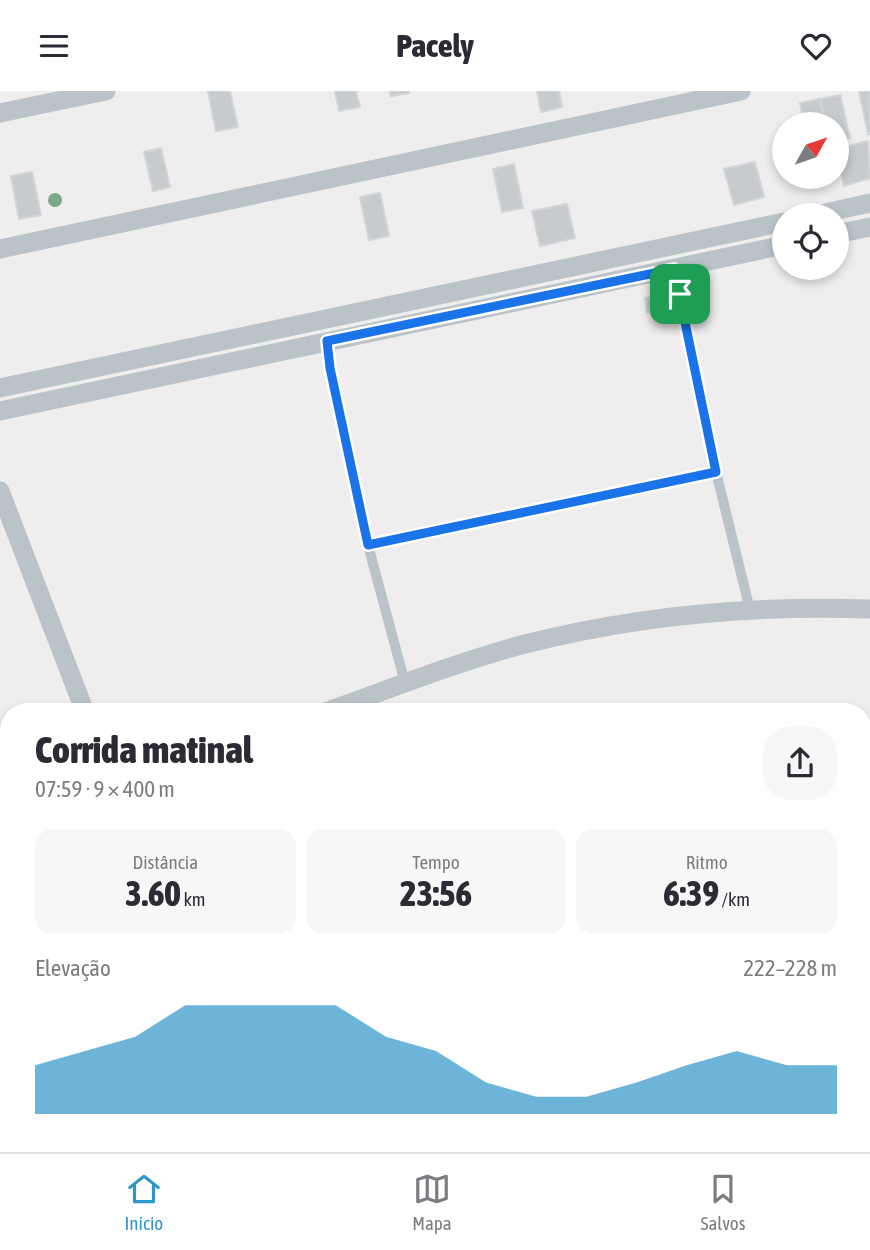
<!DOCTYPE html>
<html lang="pt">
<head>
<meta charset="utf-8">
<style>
	:root { --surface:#fff; --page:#f7f7f7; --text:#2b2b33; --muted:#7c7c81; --line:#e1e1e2; --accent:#2e96c9 }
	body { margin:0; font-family:"Asap Condensed",sans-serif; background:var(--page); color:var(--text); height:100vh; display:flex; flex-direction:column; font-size:26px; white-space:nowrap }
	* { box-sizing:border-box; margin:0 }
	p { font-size:23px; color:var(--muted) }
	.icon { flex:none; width:38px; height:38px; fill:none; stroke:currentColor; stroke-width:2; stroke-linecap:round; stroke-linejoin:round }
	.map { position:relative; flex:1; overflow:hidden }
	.sheet { position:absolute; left:0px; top:612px; width:872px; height:450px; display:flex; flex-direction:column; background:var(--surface); border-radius:28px 28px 0 0; box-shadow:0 4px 10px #0003 }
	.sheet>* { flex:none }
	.needle { width:46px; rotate:50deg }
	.buttons { position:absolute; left:772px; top:21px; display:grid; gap:14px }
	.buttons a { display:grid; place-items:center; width:77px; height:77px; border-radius:50%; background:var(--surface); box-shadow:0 4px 10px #0003; font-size:35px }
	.pin { position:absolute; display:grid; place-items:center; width:60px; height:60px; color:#fff; margin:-30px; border-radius:14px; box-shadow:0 4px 10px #0006 }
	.round { display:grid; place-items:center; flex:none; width:74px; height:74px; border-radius:28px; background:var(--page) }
	.headline { display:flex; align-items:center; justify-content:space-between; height:119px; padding:0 35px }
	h1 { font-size:38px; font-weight:800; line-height:52px }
	.figures { display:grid; grid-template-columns:repeat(3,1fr); gap:10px; height:119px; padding:7px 35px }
	.figures div { display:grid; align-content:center; border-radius:18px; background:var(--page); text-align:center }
	.figures b { font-size:35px; font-weight:800 }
	.figures small { font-size:19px; font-weight:400 }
	.figures p { font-size:19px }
	.chart { height:196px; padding:14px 35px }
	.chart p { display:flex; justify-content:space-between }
	.chart svg { width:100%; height:126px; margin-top:7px; fill:var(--accent); opacity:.7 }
	header { display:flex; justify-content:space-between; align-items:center; height:91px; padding:0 35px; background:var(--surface); font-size:32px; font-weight:800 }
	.tabs { display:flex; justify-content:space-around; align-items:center; height:98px; border-top:2px solid var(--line); background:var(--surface); font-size:19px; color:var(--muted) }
	.tabs a { display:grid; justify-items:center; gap:4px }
	.tabs .selected { color:var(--accent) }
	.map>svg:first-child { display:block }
	.water { fill:#92e1de }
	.building { fill:#c7cbce; stroke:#d1d5d8; stroke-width:2 }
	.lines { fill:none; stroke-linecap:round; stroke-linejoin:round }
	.service { stroke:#bac4c8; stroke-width:10 }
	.minor { stroke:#bac4c8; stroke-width:19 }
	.tree { fill:#7ea889 }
	.route-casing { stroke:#fff; stroke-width:14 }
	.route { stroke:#1a73e8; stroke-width:9 }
</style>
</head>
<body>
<header><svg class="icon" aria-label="menu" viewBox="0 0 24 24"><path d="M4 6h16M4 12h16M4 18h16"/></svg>Pacely<svg class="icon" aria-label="heart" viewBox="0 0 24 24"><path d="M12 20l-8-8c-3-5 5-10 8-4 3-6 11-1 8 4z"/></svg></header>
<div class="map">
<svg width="870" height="1061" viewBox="0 0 870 1061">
	<rect width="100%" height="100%" fill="#efedee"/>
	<path class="water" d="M869 733 870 1061H85L89 1055 94 1059 102 1054H863V741Z"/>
	<g class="building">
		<path d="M208 0H230L238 36 216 40Z"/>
		<path d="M335 0H356L360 16 339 20Z"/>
		<path d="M390 0H409V2L391 5Z"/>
		<path d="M537 0H559L562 16 541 21Z"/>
		<path d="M859 0H870V43H868Z"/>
		<path d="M840 4 850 47 836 50V33H825L820 8Z"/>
		<path d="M820 8 825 33H804L800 12Z"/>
		<path d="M868 50 870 87 844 95 836 58Z"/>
		<path d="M161 57 170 96 153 100 144 61Z"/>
		<path d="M755 71 764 106 734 114 724 78Z"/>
		<path d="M514 73 523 117 502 121 493 78Z"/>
		<path d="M32 81 41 124 19 128 11 85Z"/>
		<path d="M380 102 389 145 369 149 360 106Z"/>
		<path d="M567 113 575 147 540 155 532 120Z"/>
		<path d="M660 204 663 218 647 221 645 207Z"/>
	</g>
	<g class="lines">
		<g class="service">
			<path d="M674 178 716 381 750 519"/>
			<path d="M327 250 330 277 368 454 405 592"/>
			<path d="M368 454 716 381"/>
		</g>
		<g class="minor">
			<path d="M0 22 106 0"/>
			<path d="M816 124 870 112"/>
			<path d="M836 143 870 136"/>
			<path d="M0 158 741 0"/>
			<path d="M0 297 784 131"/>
			<path d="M0 320 784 154"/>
			<path d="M0 400 85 621"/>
			<path d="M325 621C390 598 455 572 521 554 634 525 754 514 870 518"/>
		</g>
	</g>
	<circle class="tree" cx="55" cy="109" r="7"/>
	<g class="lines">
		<g class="route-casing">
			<path id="route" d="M674 178 716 381 368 454 330 277 327 250Z"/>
		</g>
		<use href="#route" class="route"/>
	</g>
</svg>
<div class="buttons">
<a><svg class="needle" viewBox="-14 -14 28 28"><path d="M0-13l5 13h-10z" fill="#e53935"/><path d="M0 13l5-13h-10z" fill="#7c7c81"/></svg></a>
<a><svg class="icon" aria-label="locate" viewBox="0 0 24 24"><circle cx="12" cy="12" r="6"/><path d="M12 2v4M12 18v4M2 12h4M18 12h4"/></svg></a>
</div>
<div class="pin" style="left:680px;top:203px;background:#1e9e55"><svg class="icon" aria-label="arrive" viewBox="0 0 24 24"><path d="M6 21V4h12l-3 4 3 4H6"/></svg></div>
<section class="sheet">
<div class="headline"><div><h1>Corrida matinal</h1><p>07:59 · 9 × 400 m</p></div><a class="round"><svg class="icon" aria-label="share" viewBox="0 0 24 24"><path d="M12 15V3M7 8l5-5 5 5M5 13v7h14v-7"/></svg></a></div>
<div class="figures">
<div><p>Distância</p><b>3.60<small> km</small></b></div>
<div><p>Tempo</p><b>23:56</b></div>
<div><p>Ritmo</p><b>6:39<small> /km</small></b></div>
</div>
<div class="chart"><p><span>Elevação</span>222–228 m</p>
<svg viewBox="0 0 160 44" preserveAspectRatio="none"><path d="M0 44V27L10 22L20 17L30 6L40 6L50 6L60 6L70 17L80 22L90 33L100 38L110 38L120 33L130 27L140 22L150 27L160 27V44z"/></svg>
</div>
</section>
</div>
<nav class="tabs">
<a class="selected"><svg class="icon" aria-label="home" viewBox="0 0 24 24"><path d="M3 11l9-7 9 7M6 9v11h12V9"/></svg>Início</a>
<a><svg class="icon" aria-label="map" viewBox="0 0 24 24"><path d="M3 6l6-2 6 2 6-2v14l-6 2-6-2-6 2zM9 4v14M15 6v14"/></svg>Mapa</a>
<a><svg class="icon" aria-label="saved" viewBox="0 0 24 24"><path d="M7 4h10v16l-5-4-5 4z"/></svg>Salvos</a>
</nav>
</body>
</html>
